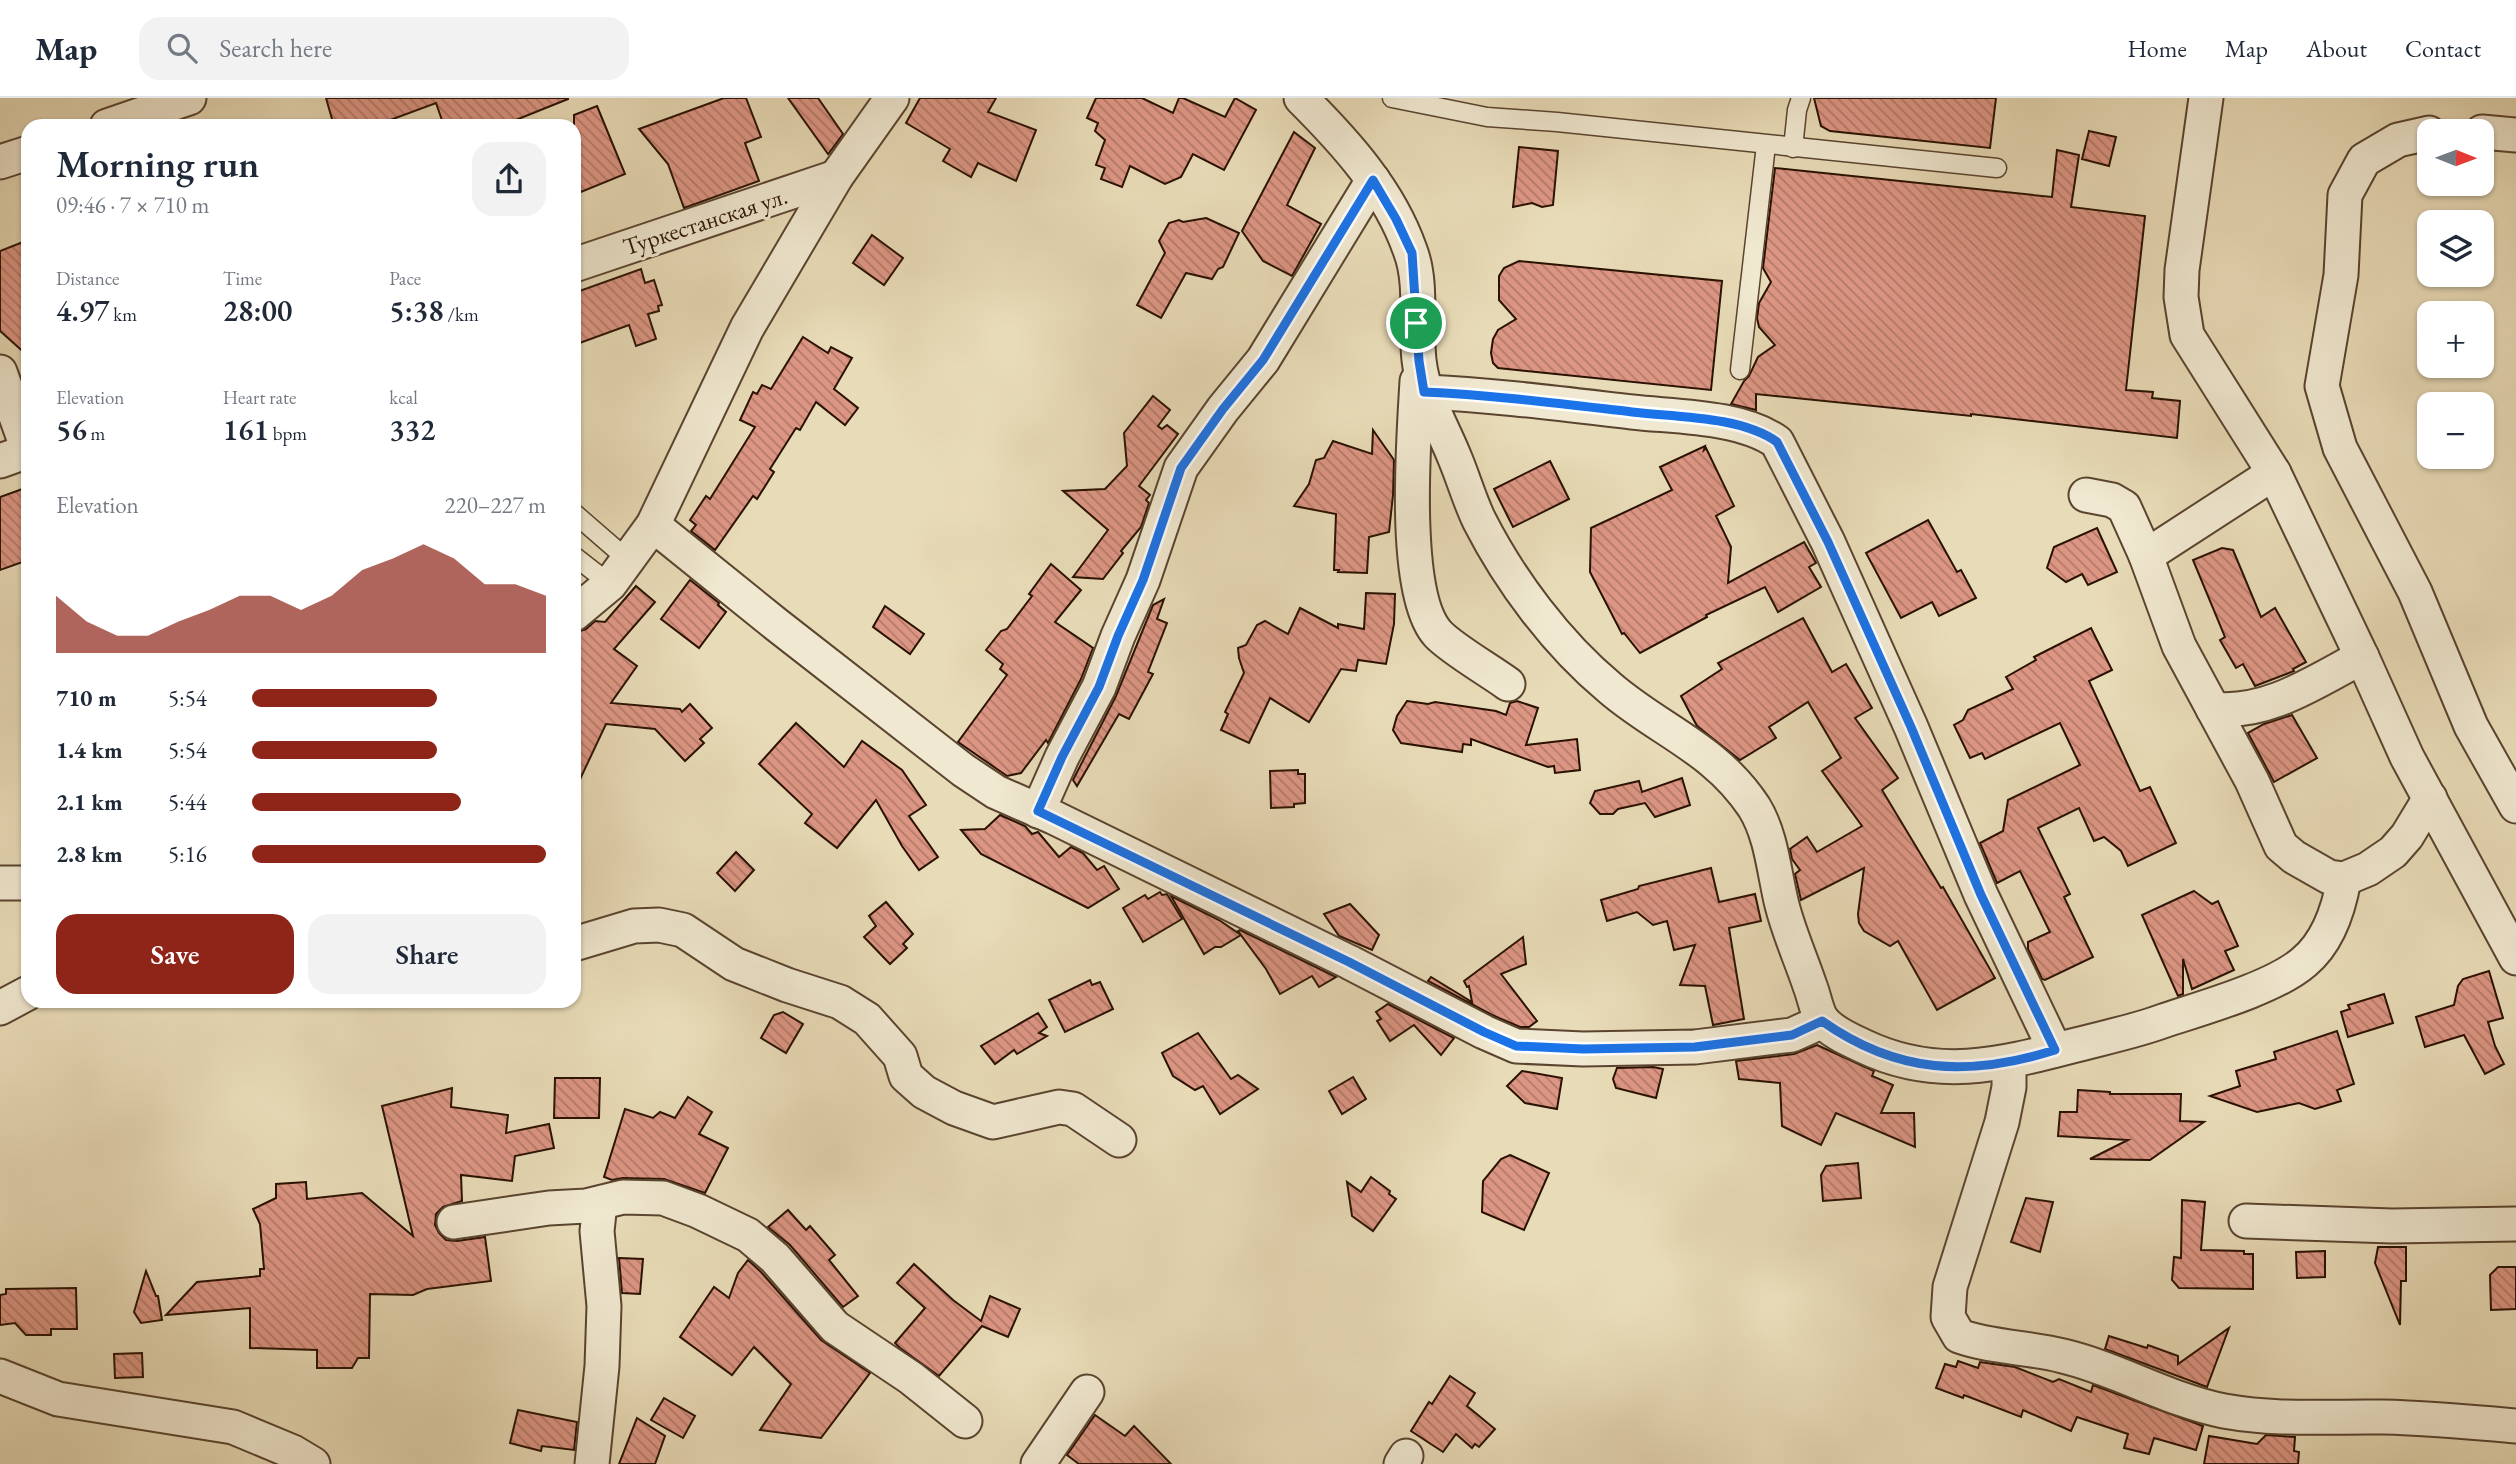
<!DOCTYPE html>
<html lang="en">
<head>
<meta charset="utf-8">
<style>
	:root { --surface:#fff; --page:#f2f2f3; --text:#1f2937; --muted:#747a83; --line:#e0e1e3; --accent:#8f2418 }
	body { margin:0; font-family:"EB Garamond",serif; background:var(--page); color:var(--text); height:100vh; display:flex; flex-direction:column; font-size:26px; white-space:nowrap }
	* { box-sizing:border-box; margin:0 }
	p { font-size:23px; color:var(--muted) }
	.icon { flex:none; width:38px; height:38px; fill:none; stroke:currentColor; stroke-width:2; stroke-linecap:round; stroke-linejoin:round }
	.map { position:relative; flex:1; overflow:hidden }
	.sheet { position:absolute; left:21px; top:21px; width:560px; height:889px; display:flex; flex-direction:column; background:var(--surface); border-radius:21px; box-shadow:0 2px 5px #0004 }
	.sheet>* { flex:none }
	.needle { width:46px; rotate:91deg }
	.buttons { position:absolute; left:2417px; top:21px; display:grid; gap:14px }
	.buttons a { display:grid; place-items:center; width:77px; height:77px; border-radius:14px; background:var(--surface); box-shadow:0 2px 5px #0004; font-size:35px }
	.pin { position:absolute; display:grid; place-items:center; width:60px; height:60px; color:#fff; margin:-30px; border:4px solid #fff; border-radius:50%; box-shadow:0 2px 7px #0007 }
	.round { display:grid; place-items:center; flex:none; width:74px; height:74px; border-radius:21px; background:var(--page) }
	.head { display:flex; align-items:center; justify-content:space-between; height:119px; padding:0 35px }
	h1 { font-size:38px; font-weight:600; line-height:52px }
	.figures { display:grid; grid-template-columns:repeat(3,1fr); gap:10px; height:119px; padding:7px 35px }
	.figures div { display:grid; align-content:center }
	.figures b { font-size:30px; font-weight:600 }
	.figures small { font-size:19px; font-weight:400 }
	.figures p { font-size:19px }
	.chart { height:196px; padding:14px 35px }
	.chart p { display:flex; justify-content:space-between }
	.chart svg { width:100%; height:126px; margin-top:7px; fill:var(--accent); opacity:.7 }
	.button { display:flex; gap:14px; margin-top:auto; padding:14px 35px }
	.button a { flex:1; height:80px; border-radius:21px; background:var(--accent); color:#fff; font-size:28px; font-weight:600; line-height:80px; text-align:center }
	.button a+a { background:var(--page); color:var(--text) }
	ul { padding:0 35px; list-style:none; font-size:23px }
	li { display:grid; grid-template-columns:112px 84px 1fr; align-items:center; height:52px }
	li i { height:18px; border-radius:9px; background:var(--accent) }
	header { display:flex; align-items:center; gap:42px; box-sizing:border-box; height:98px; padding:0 35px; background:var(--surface); border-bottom:2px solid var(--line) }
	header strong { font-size:33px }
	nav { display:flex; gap:38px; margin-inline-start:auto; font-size:24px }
	.search { width:490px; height:63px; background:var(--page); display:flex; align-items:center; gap:18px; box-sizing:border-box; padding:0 24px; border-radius:21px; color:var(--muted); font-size:26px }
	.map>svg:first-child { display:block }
	.building { fill:url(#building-back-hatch); stroke:#2a1102; stroke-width:2 }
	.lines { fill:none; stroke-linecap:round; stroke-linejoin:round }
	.service-casing { stroke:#5a442f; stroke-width:21 }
	.minor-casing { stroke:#5a442f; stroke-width:37 }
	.service { stroke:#f0e8d0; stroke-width:18 }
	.minor { stroke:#f0e8d0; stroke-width:33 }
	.route-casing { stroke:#fff; stroke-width:14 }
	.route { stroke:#1a73e8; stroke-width:9 }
	.labels { text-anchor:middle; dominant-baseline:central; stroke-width:6; stroke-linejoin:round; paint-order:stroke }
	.street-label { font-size:24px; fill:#2a1102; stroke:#f0e8d0 }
</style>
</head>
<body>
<header>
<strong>Map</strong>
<div class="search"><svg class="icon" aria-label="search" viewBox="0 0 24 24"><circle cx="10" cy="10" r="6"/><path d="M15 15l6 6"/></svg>Search here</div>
<nav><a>Home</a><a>Map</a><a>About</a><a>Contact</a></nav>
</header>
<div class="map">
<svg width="2516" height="1366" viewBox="0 0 2516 1366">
	<defs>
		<pattern id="building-back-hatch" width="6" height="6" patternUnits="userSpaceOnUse" patternTransform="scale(1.75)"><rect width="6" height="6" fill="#dd9684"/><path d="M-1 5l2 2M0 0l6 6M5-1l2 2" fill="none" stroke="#b3796a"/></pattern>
	</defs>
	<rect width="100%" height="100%" fill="#e8dbb7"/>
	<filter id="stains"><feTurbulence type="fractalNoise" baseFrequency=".00286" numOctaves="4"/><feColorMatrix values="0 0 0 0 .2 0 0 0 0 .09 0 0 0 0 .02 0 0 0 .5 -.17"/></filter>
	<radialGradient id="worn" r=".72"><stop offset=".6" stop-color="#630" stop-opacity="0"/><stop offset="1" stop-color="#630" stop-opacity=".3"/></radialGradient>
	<g class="building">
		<path d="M326 0H568V1L501 28H444L436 5 374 28H334Z"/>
		<path d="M724 0H746L761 39 745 45 759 83 684 110 668 66 639 31Z"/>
		<path d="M788 0H818L843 36 829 55 828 56Z"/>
		<path d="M920 0H996L988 14 1036 32 1016 83 978 65 971 79 943 63 950 51 906 25Z"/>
		<path d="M1096 0H1142L1173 15 1179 0H1183L1225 19 1235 0 1256 12 1224 72 1193 56 1181 79 1165 86 1130 68 1122 89 1101 81 1105 70 1096 67 1105 42 1095 33 1098 25 1087 20Z"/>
		<path d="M1814 0H1996L1990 50 1830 33 1821 28Z"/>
		<path d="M597 8 625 76 581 94 574 77V17Z"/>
		<path d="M2089 33 2116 39 2109 68 2082 61Z"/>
		<path d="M1294 34 1315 50 1287 107 1321 126 1292 178 1263 163 1242 133Z"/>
		<path d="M1519 49 1558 53 1553 107 1542 109 1532 105 1513 109Z"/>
		<path d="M2057 52 2079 57 2071 109 2145 118 2126 292 2153 294 2152 300 2180 303 2177 340 1971 316V318L1756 296V312L1731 306 1744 283 1749 278 1758 259 1775 247 1759 229 1757 220 1759 205 1771 184 1763 170 1775 70 2052 99Z"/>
		<path d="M1206 120 1239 135 1223 169 1218 171 1212 181 1186 175 1161 220 1137 207 1165 155 1159 143 1169 125 1179 122 1183 124Z"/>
		<path d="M872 137 903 160 884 187 853 165Z"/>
		<path d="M28 142V258L0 233V153Z"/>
		<path d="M1519 163 1722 183 1711 292 1498 270 1493 265 1491 255 1493 241 1498 232 1516 221 1499 202V178L1504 170Z"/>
		<path d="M641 171 645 185 654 182 662 207 658 208 659 213 648 216 656 241 636 248 629 227 574 247V195Z"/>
		<path d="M803 239 828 255 831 249 852 260 834 291 858 310 845 327 816 304 800 332 796 330 770 371 774 374 757 401 753 398 715 452 691 433 696 427 690 422 706 398 710 401 755 329 740 322 753 294 757 296 762 287 771 291Z"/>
		<path d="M1153 298 1170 312 1158 328 1162 331 1167 327 1178 336 1139 388 1150 397 1146 402 1149 405 1141 429 1121 453 1123 455 1103 481 1073 479 1108 432 1063 393 1105 391 1127 368 1124 335Z"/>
		<path d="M1373 332 1394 362 1393 397 1389 434 1369 439 1367 475 1338 474 1339 472H1334L1336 416 1294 408 1309 386 1316 362 1324 360 1333 343 1372 356Z"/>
		<path d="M1705 348 1704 352 1706 350 1734 408 1716 418 1731 449 1728 485 1804 444 1816 465 1809 469 1821 489 1778 514 1765 489 1706 517 1707 519 1640 555 1624 535 1622 536 1590 474 1591 430 1672 392 1660 369Z"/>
		<path d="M1550 363 1569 401 1513 429 1494 391Z"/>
		<path d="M28 389V462L0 472V399Z"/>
		<path d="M1928 422 1957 474 1961 472 1976 500 1939 518 1932 504 1901 520 1866 455Z"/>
		<path d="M2097 430 2117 474 2088 487 2082 476 2066 484 2047 470 2054 449Z"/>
		<path d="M2222 450 2233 452 2261 519 2275 510 2306 564 2293 571 2294 573 2255 588 2243 566 2236 570 2220 542 2225 539 2193 462Z"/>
		<path d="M1051 466 1081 492 1055 524 1093 550 1081 581 1048 645 1046 642 1021 675 1007 678 958 644 1007 577 1000 571 1003 566 986 552 1001 533 1007 531 1032 498 1029 496Z"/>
		<path d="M690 482 719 505 718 507 726 514 699 550 661 521Z"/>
		<path d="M636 488 655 504 614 551 637 568 611 605 680 611 682 614 690 606 712 630 700 641 704 645 685 663 655 631 606 626 574 694V535L586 531 595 523 605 524Z"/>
		<path d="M1366 495 1395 496 1394 526 1386 566 1358 562 1356 573 1341 571 1309 624 1270 600 1249 645 1221 632 1228 616 1225 614 1244 575 1239 560 1238 550 1246 547 1257 527 1265 523 1288 536 1300 510 1338 530V526L1364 531Z"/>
		<path d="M1164 501 1157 521 1167 525 1148 574 1153 576 1129 621 1119 616 1077 688 1073 682 1116 598 1153 507Z"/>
		<path d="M885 508 924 536 910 556 873 529Z"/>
		<path d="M1803 520 1832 574 1846 566 1872 610 1855 620 1898 680 1882 692 1941 790 1943 789 1995 880 1937 912 1898 843 1890 848 1864 833 1859 825 1858 816 1864 770 1801 802 1795 776 1800 772 1792 761 1790 751 1807 739 1817 754 1862 728 1822 673 1841 660 1808 604 1769 629 1776 640 1740 662 1697 628 1681 598 1722 571 1718 565Z"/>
		<path d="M2091 530 2112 572 2089 583 2140 693 2150 689 2176 745 2128 768 2121 753 2104 739 2094 743 2079 710 2038 730 2070 796 2064 799 2093 859 2045 882 2042 881 2028 851V844L2050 834 2020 773 1997 785 1980 745 2003 733 2008 702 2080 667 2060 625 1985 661 1982 655 1970 660 1954 627 1963 622 1968 612 2013 591 2006 579 2036 562 2034 559Z"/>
		<path d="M1407 603 1428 606 1435 604 1496 613 1506 617 1510 605 1517 603 1538 610 1526 647 1577 641 1580 672 1555 675 1554 668 1548 669 1471 641V647L1463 646 1462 654 1401 645 1393 632 1397 618Z"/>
		<path d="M2292 617 2317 660 2274 684 2248 635 2264 626Z"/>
		<path d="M796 625 844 669 862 643 902 672 926 707 909 718 938 759 919 772 902 748 876 702 837 750 805 725 812 716 759 666Z"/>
		<path d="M1298 672V676H1305V705L1294 706V709L1271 710 1270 673Z"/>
		<path d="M1682 680 1690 707 1655 719 1645 705 1618 711 1613 716H1600L1590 705 1595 693 1639 683 1642 694Z"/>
		<path d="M1000 717 1025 728 1032 736 1038 734 1059 759 1071 749 1083 755 1097 772 1104 768 1119 791 1088 810 981 756 961 732 985 731Z"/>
		<path d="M736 754 754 772 735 793 717 775Z"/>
		<path d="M1711 770 1719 804 1755 796 1761 823 1729 830 1744 921 1713 927 1705 888 1680 887 1695 847 1674 852 1667 823 1653 827 1637 814 1607 823 1601 802 1638 791 1639 788Z"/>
		<path d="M2194 793 2212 806 2218 803 2238 848 2225 853 2234 872 2192 891 2183 861V896L2178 898 2142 817Z"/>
		<path d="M1160 794 1162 797 1167 796 1182 821 1143 844 1123 810 1145 797 1148 801Z"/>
		<path d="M1171 798 1219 822 1241 837 1221 849H1215L1204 856Z"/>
		<path d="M886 804 913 836 903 846 907 850 890 866 864 839 876 828 869 818Z"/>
		<path d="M1350 806 1379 837 1372 852 1339 838 1324 816Z"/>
		<path d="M1240 832 1336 879 1319 889 1312 878 1280 896 1266 871 1238 833Z"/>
		<path d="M1523 839 1526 866 1501 876 1537 923 1529 929H1520L1492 917 1428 883 1431 879 1472 904 1469 888 1467 889 1464 883Z"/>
		<path d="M2489 873 2503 920 2488 924 2495 948 2504 966 2485 976 2464 937 2425 949 2416 919 2454 907 2458 888 2463 881Z"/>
		<path d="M1090 882 1092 887 1100 884 1113 911 1065 934 1049 902Z"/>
		<path d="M2384 896 2393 925 2348 939 2341 914 2350 911 2348 907Z"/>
		<path d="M1388 906 1454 940 1441 957 1414 927 1390 943 1377 923 1381 921 1376 914Z"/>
		<path d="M783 914 803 926 786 955 761 940 774 917Z"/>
		<path d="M1038 915 1047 929 1039 935 1047 938 1017 956 1014 952 995 966 981 948Z"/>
		<path d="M2337 933 2354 986 2337 992 2341 1003 2315 1011 2299 1005 2257 1014 2210 998 2240 988 2236 973 2276 961 2274 954Z"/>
		<path d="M1198 935 1231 981 1238 977 1258 991 1220 1016 1203 988 1195 992 1173 978 1162 955Z"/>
		<path d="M1817 947 1874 973 1872 978 1893 987 1881 1015H1914L1915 1049 1836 1015 1821 1047 1782 1028 1780 985 1739 981 1736 963 1794 956Z"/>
		<path d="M1653 969 1663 971 1656 1000 1616 990 1613 981 1617 970Z"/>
		<path d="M1522 973 1562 980 1557 1011 1525 1005 1507 988Z"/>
		<path d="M1353 979 1366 1001 1342 1016 1329 993Z"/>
		<path d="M555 980H600L599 1020H554Z"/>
		<path d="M452 990 451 1009 508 1017 506 1035 549 1026 554 1050 515 1058 512 1083 461 1077 462 1103 443 1109 436 1116 435 1127 439 1135 446 1142 457 1143 485 1139 491 1183 427 1191 413 1197 370 1196 369 1260H358L352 1270H317V1252L250 1250V1210L166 1217 197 1184 260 1178V1171H264L260 1126 253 1111 276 1100V1086L306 1084 307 1101 362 1095 413 1138 382 1008Z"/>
		<path d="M2078 992 2110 994V996H2181L2180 1023 2204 1024 2150 1062 2090 1061 2128 1042 2058 1038 2060 1014H2077Z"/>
		<path d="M688 999 712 1014 699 1036 728 1050 705 1095 664 1081 623 1080 612 1082 604 1079 625 1011 653 1020 660 1014 675 1020Z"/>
		<path d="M1510 1057 1549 1075 1524 1132 1482 1114 1483 1083 1501 1061Z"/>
		<path d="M1858 1065 1861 1100 1823 1103 1821 1077 1826 1068Z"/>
		<path d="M1371 1079 1390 1093 1389 1096 1396 1101 1373 1133 1352 1118 1347 1084 1361 1094Z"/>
		<path d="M2026 1100 2053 1104 2040 1154 2011 1144Z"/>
		<path d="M2182 1102 2205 1104 2201 1152 2244 1153V1156H2253V1191L2179 1190 2172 1182 2174 1159 2181 1160Z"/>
		<path d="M788 1112 806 1132 810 1128 835 1157 829 1162 858 1198 843 1209 790 1147 768 1129Z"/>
		<path d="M2378 1149H2406V1183H2401L2400 1227 2375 1165Z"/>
		<path d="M2325 1153V1179L2297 1180 2296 1154Z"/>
		<path d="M619 1160 643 1161 640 1196 622 1195Z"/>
		<path d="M748 1162 761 1174 821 1242 870 1275 821 1340 760 1332 791 1286 754 1249 732 1277 680 1239 714 1189 729 1200 738 1175Z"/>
		<path d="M914 1166 953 1202 981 1223 990 1198 1020 1211 1008 1239 982 1228 939 1278 900 1250 895 1245 925 1210 897 1185Z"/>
		<path d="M2498 1169H2516V1211L2491 1212 2490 1177Z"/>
		<path d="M146 1173 156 1198H158L162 1222 141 1225 134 1214Z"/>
		<path d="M76 1190 77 1231H51V1237H26L15 1225 0 1227V1197L6 1196V1191Z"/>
		<path d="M2229 1230 2207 1289 2105 1251 2109 1238 2147 1250 2148 1247 2178 1258V1266Z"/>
		<path d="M142 1255 143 1279 115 1280 114 1256Z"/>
		<path d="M1958 1263 1978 1270 1980 1264 2015 1269 2053 1284 2059 1281 2091 1294 2093 1287 2203 1328 2196 1352 2154 1340 2149 1356 2124 1350 2128 1336 2077 1319 2071 1333 2023 1312 2021 1319 1964 1297 1963 1300 1936 1290 1945 1266 1956 1269Z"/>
		<path d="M1450 1278 1475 1295 1467 1308 1495 1331 1479 1349 1475 1346 1472 1350 1456 1336 1443 1354 1411 1333 1429 1304 1432 1306Z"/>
		<path d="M664 1300 695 1318 683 1340 651 1322Z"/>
		<path d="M518 1312 577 1324 574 1352 542 1348 541 1353 510 1345Z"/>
		<path d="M1095 1317 1125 1338 1134 1328 1171 1366H1079L1067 1357Z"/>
		<path d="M637 1320 665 1338 655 1366H619Z"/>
		<path d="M2266 1337 2295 1339 2294 1353 2299 1354 2298 1366H2204L2209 1338 2257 1346Z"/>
	</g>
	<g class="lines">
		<g class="service-casing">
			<g id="service">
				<path d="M1392 0 1487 19 1557 24 1997 70"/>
				<path d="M1793 50 1797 12 1801 0"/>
				<path d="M1740 272 1766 47"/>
				<path d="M574 415 627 461"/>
				<path d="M574 458 610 486"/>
			</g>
		</g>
		<g class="minor-casing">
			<g id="minor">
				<path d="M1301 0C1345 44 1389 92 1410 152 1423 185 1415 227 1419 262 1423 298 1441 326 1454 358 1463 379 1469 401 1479 422 1510 483 1557 546 1610 590 1660 633 1715 650 1754 709 1772 738 1774 775 1782 807 1789 835 1801 861 1810 888 1814 898 1816 911 1821 920 1829 933 1850 942 1863 948 1936 983 1999 967 2072 948 2102 940 2133 934 2163 923 2202 910 2274 890 2304 864 2328 844 2339 810 2344 781"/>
				<path d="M2206 0 2182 172 2181 199 2187 237 2274 375 2362 559 2407 659 2516 860"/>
				<path d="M107 28 189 0"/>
				<path d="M2482 34 2516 37"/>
				<path d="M2429 35 2398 42 2364 62 2345 97 2341 177 2322 288 2340 350 2415 494 2471 628 2516 708"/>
				<path d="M0 64 28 55"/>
				<path d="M574 167 836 79"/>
				<path d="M0 274 28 352"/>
				<path d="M1417 283C1414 337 1401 496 1438 536 1452 551 1489 572 1508 586"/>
				<path d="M1424 294C1493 297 1563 306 1632 314 1675 319 1741 318 1777 344L1828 444 1911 629 1981 797 2055 952"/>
				<path d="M0 363 28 353"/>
				<path d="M2086 397 2112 402 2124 409 2146 458 2179 548 2252 683 2281 748 2294 759 2329 779 2344 781 2368 771 2393 754 2407 738 2430 700"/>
				<path d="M653 427 777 527 963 672 996 694 1053 719 1349 864 1484 934 1516 948 1583 951 1695 949 1792 937 1823 923"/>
				<path d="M2146 458 2274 375"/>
				<path d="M574 516 610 486 653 427 747 230 836 79 892 0"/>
				<path d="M2213 611C2268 617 2316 583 2362 559"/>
				<path d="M1038 713 1062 659 1099 589 1118 538 1143 482 1181 370 1223 311 1263 262 1373 82"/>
				<path d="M0 785H28"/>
				<path d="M574 846 634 828 659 827 683 832 734 866 787 887 840 904 867 921 900 958 906 978 924 994 954 1010 993 1024 1059 1009 1073 1011 1119 1042"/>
				<path d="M0 910 28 895"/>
				<path d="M2009 964V989L2002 1024 1950 1189 1948 1219 1959 1238C1993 1250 2028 1249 2063 1258 2118 1271 2168 1302 2224 1313 2281 1323 2327 1318 2383 1319 2427 1320 2472 1324 2516 1328"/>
				<path d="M2246 1123 2392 1128 2516 1126"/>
				<path d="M454 1124 549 1110 586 1108 623 1099 663 1100 698 1113 748 1137 775 1160 835 1229 911 1280 965 1323"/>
				<path d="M0 1278 58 1301 233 1329 293 1354 313 1366"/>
				<path d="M592 1366 602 1268 604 1208 597 1133 600 1105"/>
				<path d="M1038 1366 1087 1294"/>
				<path d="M1401 1366 1406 1358"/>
			</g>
		</g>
		<use href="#service" class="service"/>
		<use href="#minor" class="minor"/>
	</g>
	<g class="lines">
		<g class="route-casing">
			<path id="route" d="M1373 82 1396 121 1412 155 1419 263 1424 294C1493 297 1563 306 1632 314 1675 319 1741 318 1777 344L1828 444 1911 629 1981 797 2055 952C1969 979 1897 976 1822 923L1792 937 1695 949 1583 951 1516 948 1484 934 1349 864 1038 713 1062 659 1099 589 1118 538 1143 482 1181 370 1223 311 1263 262Z"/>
		</g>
		<use href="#route" class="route"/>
	</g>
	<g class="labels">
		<g class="street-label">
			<text transform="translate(705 123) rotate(-18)">Туркестанская ул.</text>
		</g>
	</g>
	<rect width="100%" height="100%" filter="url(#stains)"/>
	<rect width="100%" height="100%" fill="url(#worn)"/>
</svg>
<div class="buttons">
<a><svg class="needle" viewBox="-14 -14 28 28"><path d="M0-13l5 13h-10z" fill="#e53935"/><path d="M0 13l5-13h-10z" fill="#747a83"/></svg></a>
<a><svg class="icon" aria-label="layers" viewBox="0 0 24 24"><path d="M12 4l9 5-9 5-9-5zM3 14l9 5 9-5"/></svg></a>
<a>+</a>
<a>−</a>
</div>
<div class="pin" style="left:1416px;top:225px;background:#1e9e55"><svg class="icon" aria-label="arrive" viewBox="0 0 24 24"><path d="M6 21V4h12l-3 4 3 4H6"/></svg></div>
<section class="sheet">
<div class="head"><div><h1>Morning run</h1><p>09:46 · 7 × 710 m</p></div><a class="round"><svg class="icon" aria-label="share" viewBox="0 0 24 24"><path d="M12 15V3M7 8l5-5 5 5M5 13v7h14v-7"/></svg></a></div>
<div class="figures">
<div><p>Distance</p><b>4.97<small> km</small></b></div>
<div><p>Time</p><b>28:00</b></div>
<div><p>Pace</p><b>5:38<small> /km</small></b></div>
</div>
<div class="figures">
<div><p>Elevation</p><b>56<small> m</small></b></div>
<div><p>Heart rate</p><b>161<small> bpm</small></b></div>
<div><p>kcal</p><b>332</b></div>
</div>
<div class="chart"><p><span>Elevation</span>220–227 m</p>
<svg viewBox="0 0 160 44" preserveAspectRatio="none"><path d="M0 44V24L10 33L20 38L30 38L40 33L50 29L60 24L70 24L80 29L90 24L100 15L110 11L120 6L130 11L140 20L150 20L160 24V44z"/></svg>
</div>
<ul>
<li><b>710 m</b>5:54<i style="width:63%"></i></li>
<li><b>1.4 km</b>5:54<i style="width:63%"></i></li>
<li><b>2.1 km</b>5:44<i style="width:71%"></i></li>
<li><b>2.8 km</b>5:16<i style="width:100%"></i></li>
</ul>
<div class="button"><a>Save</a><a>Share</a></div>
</section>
</div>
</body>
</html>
